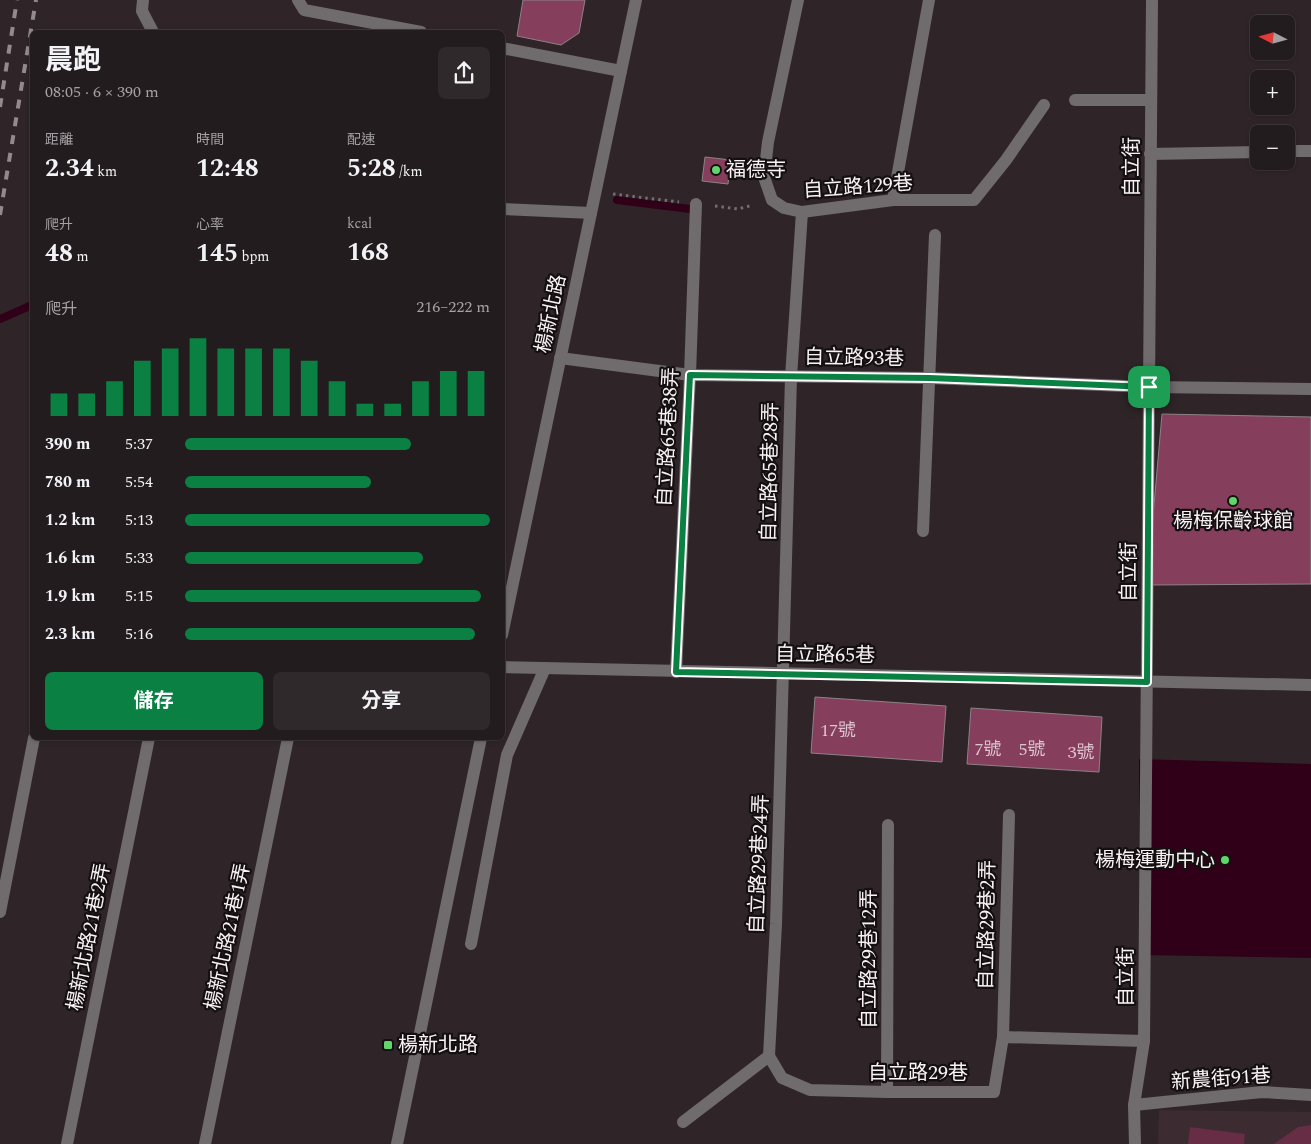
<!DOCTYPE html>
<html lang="zh-TW">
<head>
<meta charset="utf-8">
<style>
	:root { --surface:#231c1e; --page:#2f292b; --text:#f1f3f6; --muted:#a3a1a4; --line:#403a3c; --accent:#0b8043 }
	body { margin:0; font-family:Spectral,"Noto Sans TC",serif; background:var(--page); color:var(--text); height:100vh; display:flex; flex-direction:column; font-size:19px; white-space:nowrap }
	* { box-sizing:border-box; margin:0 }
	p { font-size:16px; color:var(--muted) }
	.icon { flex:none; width:28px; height:28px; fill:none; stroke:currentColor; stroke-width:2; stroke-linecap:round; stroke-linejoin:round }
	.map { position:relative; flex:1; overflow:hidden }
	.drawer { position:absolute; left:30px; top:30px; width:475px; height:710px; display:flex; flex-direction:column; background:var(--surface); border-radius:8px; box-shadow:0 1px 4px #0004,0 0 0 1px var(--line) }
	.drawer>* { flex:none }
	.needle { width:32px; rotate:276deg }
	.buttons { position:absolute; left:1250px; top:15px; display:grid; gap:10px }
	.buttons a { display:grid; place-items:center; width:45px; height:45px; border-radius:8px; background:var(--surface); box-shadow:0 1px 4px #0004,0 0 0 1px var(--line); font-size:25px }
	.pin { position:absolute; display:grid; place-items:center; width:42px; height:42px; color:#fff; margin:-21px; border-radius:10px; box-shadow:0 2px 8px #0006 }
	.round { display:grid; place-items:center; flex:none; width:52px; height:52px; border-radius:8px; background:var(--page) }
	.summary { display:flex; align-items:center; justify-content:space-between; height:85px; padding:0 15px }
	h1 { font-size:28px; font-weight:700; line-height:38px }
	.stats { display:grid; grid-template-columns:repeat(3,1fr); gap:8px; height:85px; padding:5px 15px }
	.stats div { display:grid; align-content:center }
	.stats b { font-size:25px; font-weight:700 }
	.stats small { font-size:14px; font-weight:400 }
	.stats p { font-size:14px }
	.chart { height:140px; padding:10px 15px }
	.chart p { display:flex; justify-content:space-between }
	.chart svg { width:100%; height:90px; margin-top:5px; stroke:var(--accent); stroke-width:6 }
	.primary-button { display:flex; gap:10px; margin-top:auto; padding:10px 15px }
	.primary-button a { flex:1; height:58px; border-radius:8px; background:var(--accent); color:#fff; font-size:20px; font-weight:700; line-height:58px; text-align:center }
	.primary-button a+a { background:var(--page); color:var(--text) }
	ul { padding:0 15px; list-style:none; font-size:16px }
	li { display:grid; grid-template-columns:80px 60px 1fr; align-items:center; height:38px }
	li i { height:12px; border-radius:6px; background:var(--accent) }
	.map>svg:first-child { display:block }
	.built { fill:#3c2b31 }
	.green { fill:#662d45 }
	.water { fill:#2f0018 }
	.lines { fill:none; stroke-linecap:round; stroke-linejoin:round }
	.stream { stroke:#2f0018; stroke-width:8 }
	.building { fill:#853e5c; stroke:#8e8286 }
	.path { stroke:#766d70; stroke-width:3; stroke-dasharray:2.5 4; stroke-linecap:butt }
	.service { stroke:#706b6c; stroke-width:12 }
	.minor { stroke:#706b6c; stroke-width:12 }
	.tertiary { stroke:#706b6c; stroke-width:12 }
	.rail { stroke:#928a8d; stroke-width:4; stroke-dasharray:9 9; stroke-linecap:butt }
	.route-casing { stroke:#fff; stroke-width:10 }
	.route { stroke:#0b8043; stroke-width:6 }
	.poi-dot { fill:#60d56a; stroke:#140f11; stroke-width:2 }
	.labels { text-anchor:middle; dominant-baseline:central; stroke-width:4.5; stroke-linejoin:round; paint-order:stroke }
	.number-label { font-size:18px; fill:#dcc5cf }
	.street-label { font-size:20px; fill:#f9f2f5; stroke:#140f11 }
	.poi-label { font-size:20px; fill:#f9f2f5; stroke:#140f11; text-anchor:start }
</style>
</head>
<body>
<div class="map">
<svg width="1311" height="1144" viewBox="0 0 1311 1144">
	<rect width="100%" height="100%" fill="#2f2528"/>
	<path class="built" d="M1159 1110 1311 1112V1144H1158Z"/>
	<g class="green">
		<path d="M1311 1125V1144H1274L1298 1127Z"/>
		<path d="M1190 1127 1245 1134 1244 1144H1188Z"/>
	</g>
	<path class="water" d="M1139 759 1311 764V958L1140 955Z"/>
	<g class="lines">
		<g class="stream">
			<path d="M617 200 690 209"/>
			<path d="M0 319 32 305"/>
		</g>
	</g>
	<g class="building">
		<path d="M523 0H585L579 33 561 45 517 36Z"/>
		<path d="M705 157 731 160 728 184 702 181Z"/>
		<path d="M1162 414 1311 417V584L1147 585Z"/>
		<path d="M815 697 946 706 942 762 811 753Z"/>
		<path d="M971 708 1102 717 1099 772 967 764Z"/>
	</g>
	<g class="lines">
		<g class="path">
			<path d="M613 194 679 202"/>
			<path d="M715 206 738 209 753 205"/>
		</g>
		<g class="service">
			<path d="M143 0 142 11 153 32"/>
			<path d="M298 0 304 10 421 32"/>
			<path d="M502 48 621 71"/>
			<path d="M1075 100H1151"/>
			<path d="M893 200 929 0"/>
			<path d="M923 531 935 235"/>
			<path d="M676 672 690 375 696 204"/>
			<path d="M0 912 34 738"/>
			<path d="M1003 1037 1009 815"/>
			<path d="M769 1056 776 924 791 377 802 212"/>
			<path d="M887 1092 888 825"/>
			<path d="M1134 1105 1262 1092 1311 1095"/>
			<path d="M683 1122 769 1056 782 1078 810 1090 887 1092H994L1003 1037 1144 1041"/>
			<path d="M67 1144 149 738"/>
			<path d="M205 1144 288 738"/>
		</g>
		<g class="minor">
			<path d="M798 0 768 142 764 177 772 200 784 208 802 212 893 200H974L1006 160 1044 105"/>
			<path d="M1286 151H1311"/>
			<path d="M1150 154 1259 152"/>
			<path d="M502 209 591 213"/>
			<path d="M560 358 690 375 930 378 1149 387 1311 389"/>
			<path d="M502 667 1311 685"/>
			<path d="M471 944 507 755 545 668"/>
			<path d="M1135 1144 1134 1105 1144 1041 1152 0"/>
		</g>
		<g class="tertiary">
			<path d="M502 635 636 0"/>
			<path d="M397 1144 481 738"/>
		</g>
		<g class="rail">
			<path d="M0 107 17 0"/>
			<path d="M0 215 36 0"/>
		</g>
	</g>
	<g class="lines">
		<g class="route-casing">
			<path id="route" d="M690 375 930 378 1149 387 1147 682 676 672Z"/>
		</g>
		<use href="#route" class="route"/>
	</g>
	<g class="poi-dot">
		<circle cx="716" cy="170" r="5"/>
		<circle cx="1233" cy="501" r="5"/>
		<circle cx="1225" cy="860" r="5"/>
		<rect x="383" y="1040" width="10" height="10" rx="2.5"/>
	</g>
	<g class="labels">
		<g class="number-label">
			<text x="838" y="730">17號</text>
			<text x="988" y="749">7號</text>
			<text x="1032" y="749">5號</text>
			<text x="1081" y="752">3號</text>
		</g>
		<g class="street-label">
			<text transform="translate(1132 167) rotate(-90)">自立街</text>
			<text transform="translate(858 187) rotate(-4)">自立路129巷</text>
			<text transform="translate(551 314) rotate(-78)">楊新北路</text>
			<text transform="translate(854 358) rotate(1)">自立路93巷</text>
			<text transform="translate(668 437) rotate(-87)">自立路65巷38弄</text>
			<text transform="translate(770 472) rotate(-89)">自立路65巷28弄</text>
			<text transform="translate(1129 572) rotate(-90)">自立街</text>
			<text transform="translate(825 655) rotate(1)">自立路65巷</text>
			<text transform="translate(759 864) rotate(-88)">自立路29巷24弄</text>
			<text transform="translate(987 925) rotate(-89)">自立路29巷2弄</text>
			<text transform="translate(89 937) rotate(-79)">楊新北路21巷2弄</text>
			<text transform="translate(228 937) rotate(-78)">楊新北路21巷1弄</text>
			<text transform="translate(869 959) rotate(-90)">自立路29巷12弄</text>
			<text transform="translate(1126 977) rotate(-90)">自立街</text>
			<text x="918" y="1073">自立路29巷</text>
			<text transform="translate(1221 1079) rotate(-4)">新農街91巷</text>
		</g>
		<g class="poi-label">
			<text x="726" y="170">福德寺</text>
			<text x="1233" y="521" text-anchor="middle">楊梅保齡球館</text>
			<text x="1215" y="860" text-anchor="end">楊梅運動中心</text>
			<text x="398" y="1045">楊新北路</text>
		</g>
	</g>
</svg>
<div class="buttons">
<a><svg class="needle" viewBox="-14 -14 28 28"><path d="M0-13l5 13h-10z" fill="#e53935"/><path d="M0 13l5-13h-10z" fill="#a3a1a4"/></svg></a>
<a>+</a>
<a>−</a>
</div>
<div class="pin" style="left:1149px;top:387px;background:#1e9e55"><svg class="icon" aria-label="arrive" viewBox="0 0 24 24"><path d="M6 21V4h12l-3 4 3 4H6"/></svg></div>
<section class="drawer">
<div class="summary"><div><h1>晨跑</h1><p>08:05 · 6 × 390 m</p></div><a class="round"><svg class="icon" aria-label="share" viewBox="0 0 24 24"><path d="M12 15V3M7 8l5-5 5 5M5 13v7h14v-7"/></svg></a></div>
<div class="stats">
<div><p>距離</p><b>2.34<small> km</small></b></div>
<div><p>時間</p><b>12:48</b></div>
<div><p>配速</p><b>5:28<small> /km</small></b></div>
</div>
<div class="stats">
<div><p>爬升</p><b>48<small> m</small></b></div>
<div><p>心率</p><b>145<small> bpm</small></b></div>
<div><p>kcal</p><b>168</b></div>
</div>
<div class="chart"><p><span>爬升</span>216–222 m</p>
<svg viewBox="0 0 160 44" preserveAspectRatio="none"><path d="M5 44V33M15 44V33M25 44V27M35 44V17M45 44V11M55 44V6M65 44V11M75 44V11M85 44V11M95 44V17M105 44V27M115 44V38M125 44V38M135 44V27M145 44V22M155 44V22"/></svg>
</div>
<ul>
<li><b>390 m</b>5:37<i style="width:74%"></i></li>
<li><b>780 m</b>5:54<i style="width:61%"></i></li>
<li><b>1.2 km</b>5:13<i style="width:100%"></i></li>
<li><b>1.6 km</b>5:33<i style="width:78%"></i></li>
<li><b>1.9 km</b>5:15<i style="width:97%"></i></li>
<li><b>2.3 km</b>5:16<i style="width:95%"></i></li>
</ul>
<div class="primary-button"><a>儲存</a><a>分享</a></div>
</section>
</div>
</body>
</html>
